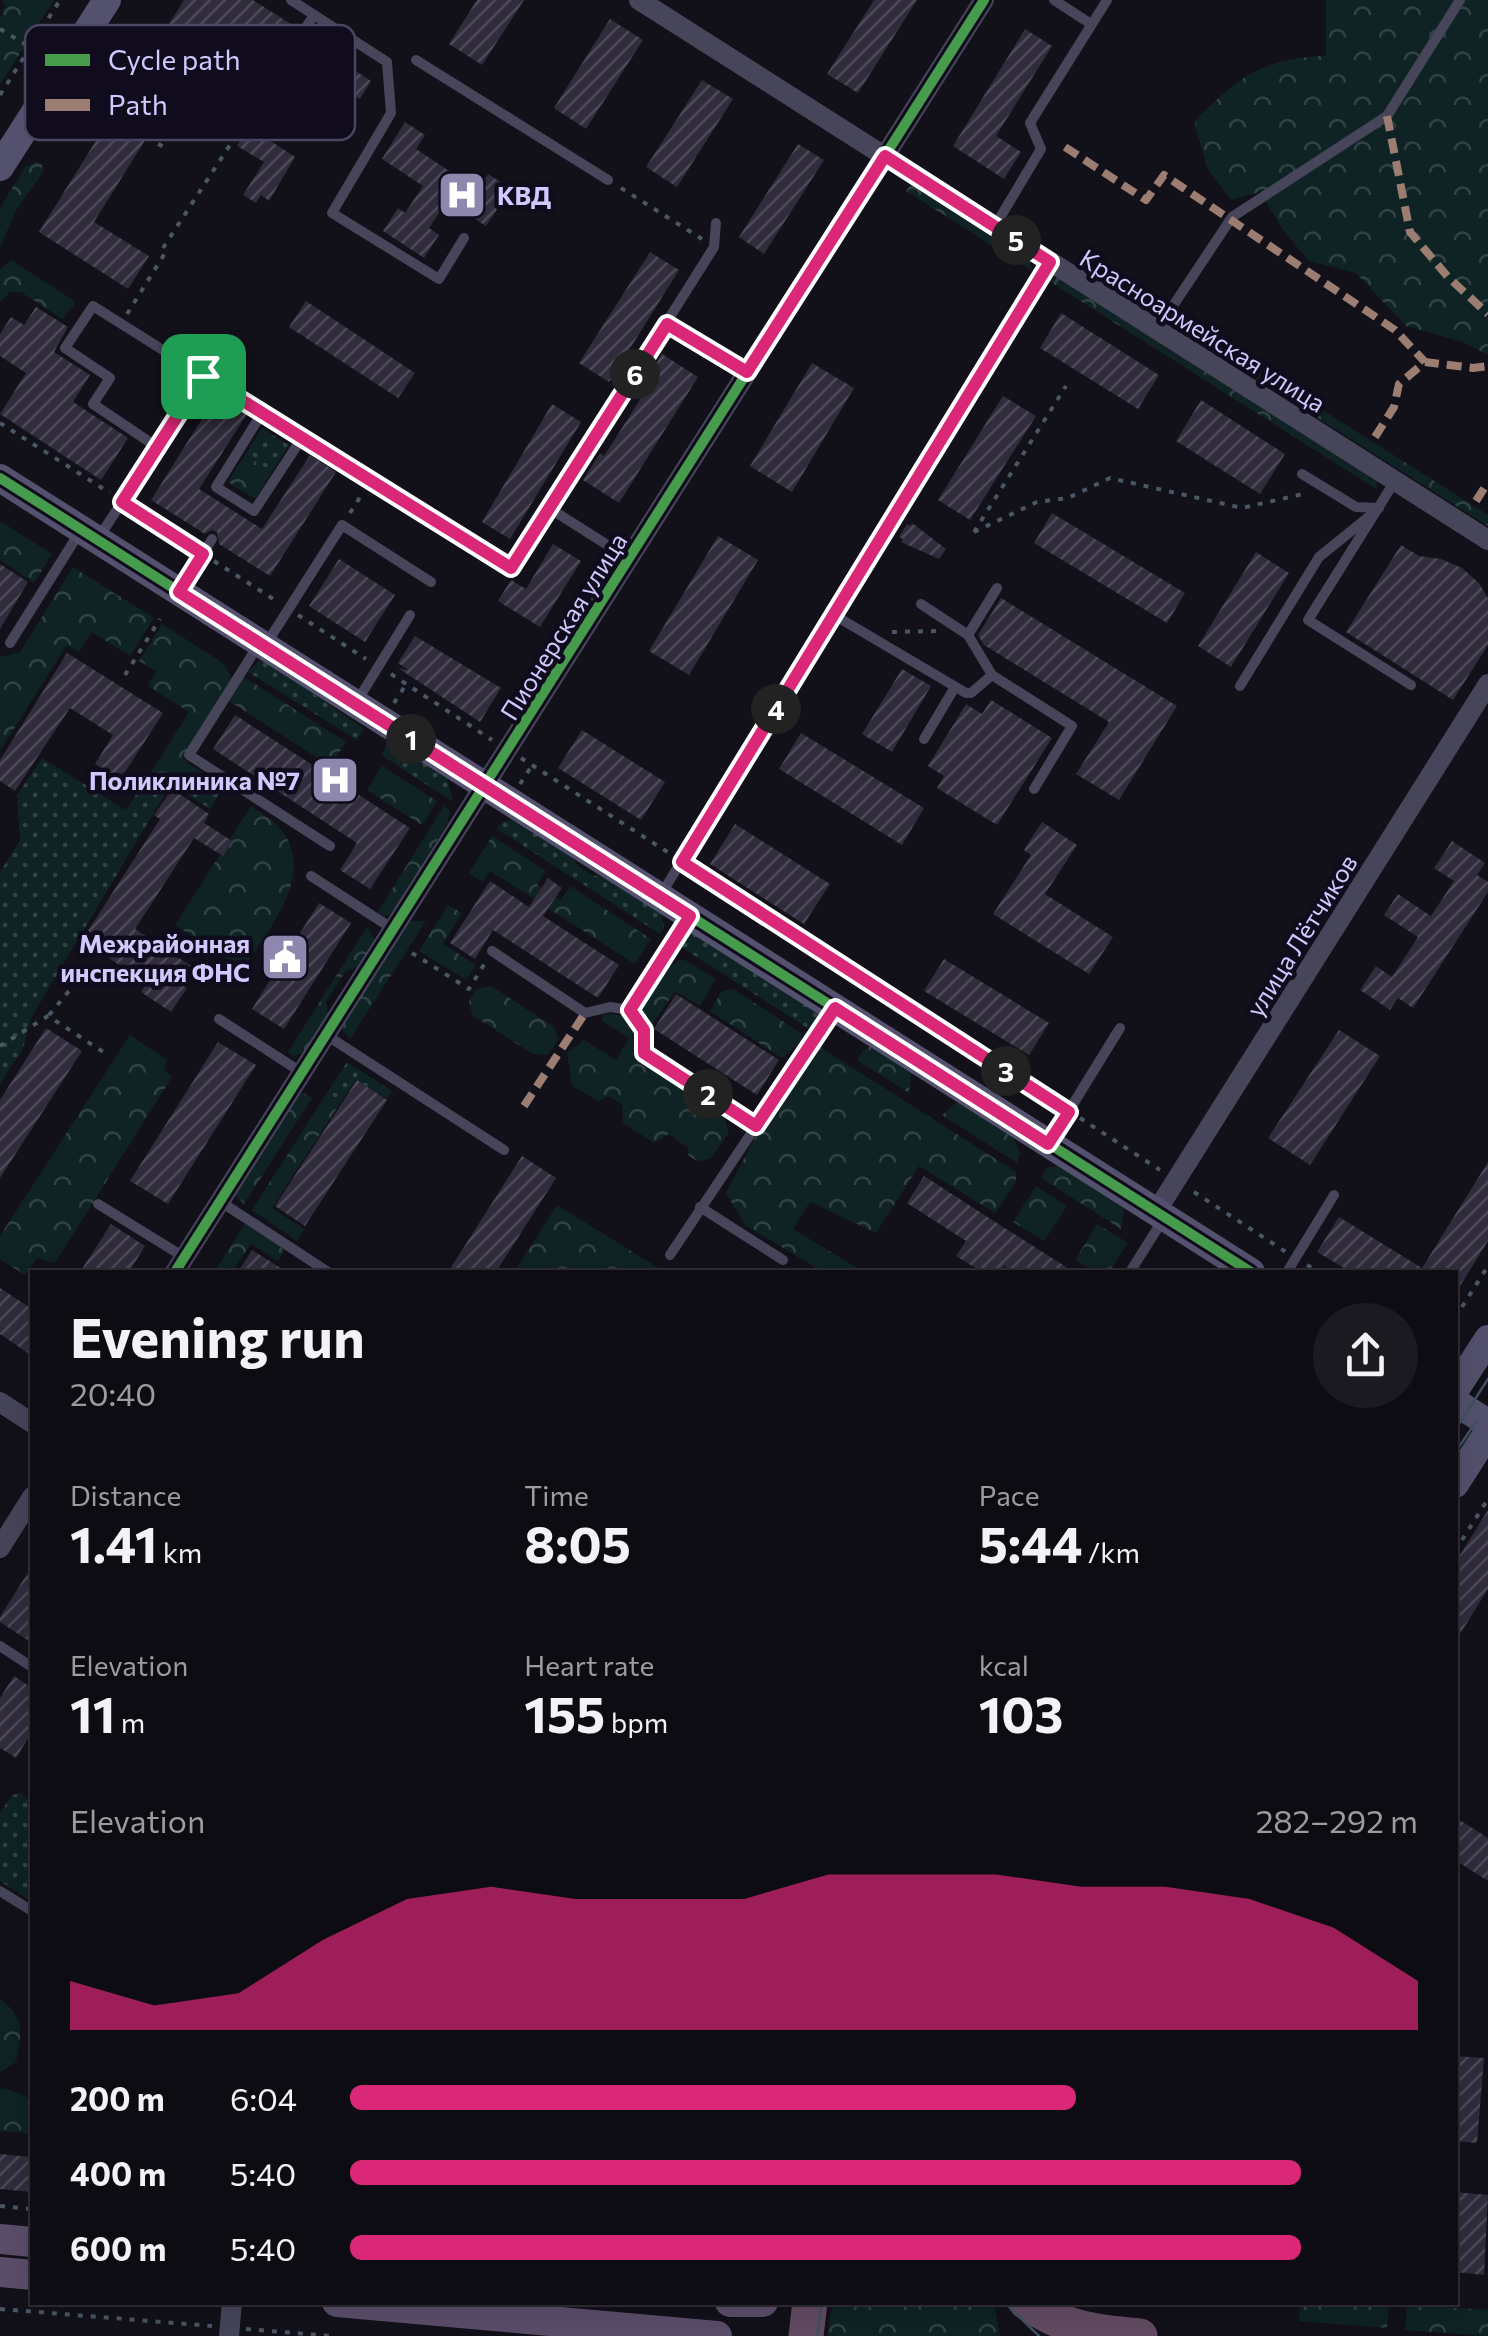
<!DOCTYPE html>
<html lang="en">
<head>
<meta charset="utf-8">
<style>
	:root { --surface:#0e0c13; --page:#1c1a21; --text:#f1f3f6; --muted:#9b9ba0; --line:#2e2c33; --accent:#db2777 }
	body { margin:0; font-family:Commissioner,sans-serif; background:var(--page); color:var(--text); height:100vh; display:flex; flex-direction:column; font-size:38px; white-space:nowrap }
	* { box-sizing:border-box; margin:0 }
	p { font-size:32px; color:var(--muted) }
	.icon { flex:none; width:55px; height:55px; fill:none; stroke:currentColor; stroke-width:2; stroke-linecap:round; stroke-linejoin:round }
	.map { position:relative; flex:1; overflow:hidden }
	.drawer { position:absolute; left:30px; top:1270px; width:1428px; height:1035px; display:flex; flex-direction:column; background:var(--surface); border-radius:0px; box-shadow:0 10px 40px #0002,0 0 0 2px var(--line) }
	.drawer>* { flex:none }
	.pin { position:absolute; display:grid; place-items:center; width:85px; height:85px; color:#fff; margin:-42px; border-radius:20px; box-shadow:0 5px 15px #0006 }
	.km { position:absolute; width:50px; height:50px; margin:-25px; border-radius:50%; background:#222; color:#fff; font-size:28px; line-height:50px; text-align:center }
	.round { display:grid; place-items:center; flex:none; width:105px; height:105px; border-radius:52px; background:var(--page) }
	.overview { display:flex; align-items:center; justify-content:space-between; height:170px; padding:0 40px }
	h1 { font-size:55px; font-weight:700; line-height:75px }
	.stats { display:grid; grid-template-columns:repeat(3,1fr); gap:15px; height:170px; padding:10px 40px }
	.stats div { display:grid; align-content:center }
	.stats b { font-size:50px; font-weight:700 }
	.stats small { font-size:28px; font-weight:400 }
	.stats p { font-size:28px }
	.chart { height:280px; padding:20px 40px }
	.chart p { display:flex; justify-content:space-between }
	.chart svg { width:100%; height:180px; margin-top:10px; fill:var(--accent); opacity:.7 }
	ul { padding:0 40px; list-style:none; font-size:32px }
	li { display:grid; grid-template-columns:160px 120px 1fr; align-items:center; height:75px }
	li i { height:25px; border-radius:12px; background:var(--accent) }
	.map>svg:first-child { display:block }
	.grass { fill:url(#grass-dots) }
	.forest { fill:url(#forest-crowns) }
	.building { fill:url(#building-hatch) }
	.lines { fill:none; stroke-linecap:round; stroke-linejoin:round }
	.path { stroke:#4a5765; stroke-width:4; stroke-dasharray:5 8; stroke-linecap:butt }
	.lane { stroke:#47455a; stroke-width:10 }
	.street { stroke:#47455a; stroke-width:20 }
	.secondary { stroke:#53516d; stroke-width:28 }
	.primary { stroke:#5b4e6b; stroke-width:30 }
	.highway { stroke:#634c63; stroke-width:35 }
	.tram { stroke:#405263; stroke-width:2.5 }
	.quiet { stroke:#9b7d72; stroke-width:8; stroke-dasharray:15 8; stroke-linecap:butt }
	.cycleway-casing { stroke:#100c1d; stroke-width:16 }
	.cycleway { stroke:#469c4c; stroke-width:10 }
	.route-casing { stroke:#fff; stroke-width:20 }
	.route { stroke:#db2777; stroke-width:12 }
	.labels { text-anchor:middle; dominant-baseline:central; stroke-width:9; stroke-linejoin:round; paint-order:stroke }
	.poi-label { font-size:25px; font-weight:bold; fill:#d1c9fe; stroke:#100c1d; text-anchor:end }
	.street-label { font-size:25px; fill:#d1c9fe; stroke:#100c1d }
	.key { fill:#100c1d; stroke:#4a4560; stroke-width:2.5 }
	.key-label { font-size:28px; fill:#d1c9fe }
</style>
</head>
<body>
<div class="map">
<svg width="1488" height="2336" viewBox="0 0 1488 2336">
	<defs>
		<pattern id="grass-dots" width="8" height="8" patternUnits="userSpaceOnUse" patternTransform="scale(2.5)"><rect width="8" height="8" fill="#0f2324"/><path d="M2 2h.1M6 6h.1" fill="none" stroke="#314245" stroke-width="1.8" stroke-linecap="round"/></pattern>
		<pattern id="forest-crowns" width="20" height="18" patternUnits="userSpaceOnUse" patternTransform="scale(2.5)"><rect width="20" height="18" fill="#0f2324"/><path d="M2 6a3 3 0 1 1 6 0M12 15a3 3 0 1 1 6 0" fill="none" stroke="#314245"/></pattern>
		<pattern id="building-hatch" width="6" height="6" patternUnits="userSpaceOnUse" patternTransform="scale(2.5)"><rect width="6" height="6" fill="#302c3c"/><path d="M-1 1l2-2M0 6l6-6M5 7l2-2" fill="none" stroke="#4d4959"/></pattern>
	</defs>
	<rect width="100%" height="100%" fill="#121019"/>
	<g class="grass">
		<path d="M262 428 289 445 272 472 245 455Z"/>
		<path d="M259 661H267C301 683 330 707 364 728L357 740 248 672Z"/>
		<path d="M391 738 446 774 453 802 381 755Z"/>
		<path d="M42 758 126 810 146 780H179L190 764 225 786 210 809 171 784 31 1018 23 1049 0 1084V872L20 840 17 795Z"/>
		<path d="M513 819 574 859 578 866 593 876 601 875 662 914 664 928 660 934 497 829 503 822Z"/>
		<path d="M692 932 817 1012 820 1019 812 1031 678 945 684 935Z"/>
		<path d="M347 1062 392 1091 387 1099 356 1080 337 1108 323 1099Z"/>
		<path d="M22 1793 32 1804V1902L0 1881V1813L12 1795Z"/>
	</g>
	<g class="forest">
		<path d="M2 0H54L0 85V20L5 5Z"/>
		<path d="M1326 0H1488V355L1463 342 1406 326 1356 273 1309 261 1284 231 1260 192 1231 200 1207 168 1194 121C1240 77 1260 58 1326 56Z"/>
		<path d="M36 162 42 164 43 172 15 212 0 247V208L25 167Z"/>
		<path d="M912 182 1029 258 1032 271 906 191Z"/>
		<path d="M11 260 73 300 74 305 62 319 21 292H10L0 302V269Z"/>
		<path d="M1056 277 1377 481 1376 489 1049 281Z"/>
		<path d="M1174 316 1488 515V526L1174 327Z"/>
		<path d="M245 455 272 472 255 499 228 482Z"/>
		<path d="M0 521 52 554 34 583 0 560Z"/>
		<path d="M73 567 154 618 130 656 92 632 79 652 67 645 0 751V657L20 652Z"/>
		<path d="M162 624 223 663 232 679 183 758 190 764 179 780H146L189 712 148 686 156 671 139 661Z"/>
		<path d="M244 677 346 742 330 766 229 701Z"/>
		<path d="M382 766 437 801 422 825 367 790Z"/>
		<path d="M251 806C259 812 270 818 277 825 321 871 268 929 243 969L175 925Z"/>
		<path d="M444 806 450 810 447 824 395 910 387 916 377 913Z"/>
		<path d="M492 836 546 871 537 885 561 900 570 886 651 939 635 964 490 871 483 882 469 873Z"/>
		<path d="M448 905 462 913 443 944 476 965 466 980 419 951Z"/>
		<path d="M407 921H426L350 1039 340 1027Z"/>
		<path d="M367 927 376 942 361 965 345 972 326 1001 328 1015 304 1053 293 1056 288 1052Z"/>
		<path d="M683 959 716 979 700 1006 675 991 651 1027 636 1011 664 969Z"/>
		<path d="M491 986 554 1027 559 1039 548 1055 533 1054 472 1015 469 1001 476 989Z"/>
		<path d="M733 989 801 1033 802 1041 782 1058 710 1011 722 991Z"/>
		<path d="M605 1013 624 1016 639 1033 640 1059 724 1116 729 1132 711 1158 698 1162 688 1155V1148L669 1134 654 1143 623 1123 622 1104 608 1096 599 1101 572 1086 567 1053 584 1040 616 1060 629 1038 601 1020Z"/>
		<path d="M130 1035 167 1060 164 1070 172 1077 55 1263 37 1258 25 1275 0 1259V1236Z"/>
		<path d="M871 1046 911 1072 909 1093 857 1060 862 1051Z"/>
		<path d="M820 1047 1016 1172V1182L995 1213 919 1166 876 1233 810 1202 793 1229 864 1272H823L745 1225 726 1193 758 1132Z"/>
		<path d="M303 1093 312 1098 244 1204 235 1195 294 1095Z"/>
		<path d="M323 1099 337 1108 272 1208 304 1229 297 1241 252 1210Z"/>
		<path d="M957 1102 1013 1137 1020 1153 1017 1163 942 1115Z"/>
		<path d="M1058 1165 1124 1207 1121 1229 1041 1178 1047 1168Z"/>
		<path d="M1036 1186 1067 1206 1044 1241 1013 1222Z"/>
		<path d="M557 1205 665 1272H514Z"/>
		<path d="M245 1224 285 1250 278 1261 251 1244 232 1272H214Z"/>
		<path d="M1097 1224 1128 1243 1109 1272H1095L1075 1260Z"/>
		<path d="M0 1999C25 2017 22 2034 16 2062L0 2072Z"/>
		<path d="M5 2088 25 2096 32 2104V2134L0 2131V2089Z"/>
		<path d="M833 2302 994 2303 1000 2336H827Z"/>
		<path d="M1300 2303 1389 2304 1387 2328 1299 2321Z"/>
		<path d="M1407 2305 1488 2310V2336L1405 2330Z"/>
	</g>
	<g class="building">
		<path d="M184 0H253L294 26 274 60 217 25 94 222 149 256 128 289 39 232Z"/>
		<path d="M477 0H524L482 65 449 44Z"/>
		<path d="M874 0H917L858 93 827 74Z"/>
		<path d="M610 19 643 40 586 129 554 108Z"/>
		<path d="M1025 29 1052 46 996 136 1021 152 1004 179 953 146Z"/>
		<path d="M348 66 371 81 360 99 336 84Z"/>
		<path d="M702 80 733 99 677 187 646 167Z"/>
		<path d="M405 122 425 135 416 149 478 190 488 174 511 189 486 226 447 201 429 228 439 235 424 258 383 231 398 208 405 213 423 186 382 159Z"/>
		<path d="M249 127 295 157 269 201 261 195 256 203 243 195 264 162 237 146Z"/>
		<path d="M798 144 824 160 764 254 739 237Z"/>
		<path d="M650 252 679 270 609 382 579 363Z"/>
		<path d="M306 301 415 373 398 398 289 327Z"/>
		<path d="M36 307 68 327 54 352 90 375 73 402 128 438 101 480 0 414 26 373 0 356V334L11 317 24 325Z"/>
		<path d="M1061 313 1159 375 1138 409 1040 348Z"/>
		<path d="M662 354 698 377 619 503 583 480 600 453 604 456 650 384 645 381Z"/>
		<path d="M812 363 854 388 792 492 750 466Z"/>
		<path d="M217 395 247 414 199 489 262 529 310 455 336 472 270 576 219 544 217 532 211 530 205 534 151 500Z"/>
		<path d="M1003 396 1036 416 970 520 938 500Z"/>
		<path d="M1201 400 1285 454 1260 494 1176 441Z"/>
		<path d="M552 404 581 422 510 539 482 522Z"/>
		<path d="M1052 513 1185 593 1167 623 1034 543Z"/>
		<path d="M912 523 946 549 939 559 901 542 903 539 899 537 907 524 910 526Z"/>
		<path d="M718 536 758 560 689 675 649 651Z"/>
		<path d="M553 544 581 561 540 627 498 601 511 580 526 589Z"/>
		<path d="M1401 545 1419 556 1441 559 1462 568 1479 583 1488 598V645L1453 700 1346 632Z"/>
		<path d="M1256 552 1289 573 1231 667 1198 646Z"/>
		<path d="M339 559 395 595 365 642 309 606Z"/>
		<path d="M0 564 28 582 0 629Z"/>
		<path d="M1001 598 1177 706 1119 800 1076 774 1109 722 984 645 978 635Z"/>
		<path d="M415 636 501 688 480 722 398 668 408 670 398 663Z"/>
		<path d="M67 653 163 713 120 780 95 764 113 735 70 708 15 791 0 781V760Z"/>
		<path d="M902 669 931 686 892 752 862 734Z"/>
		<path d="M991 700 1052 738 997 825 937 788 944 776 928 766 966 704 982 714Z"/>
		<path d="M235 715 410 828 370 889 340 870 357 843 213 749Z"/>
		<path d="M582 730 665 782 641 820 558 768Z"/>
		<path d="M801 733 924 808 902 845 779 769Z"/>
		<path d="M172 789 209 814 204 823 232 841 223 856 194 838 135 929 194 968 182 985 187 988 171 1012 141 992 145 985 125 972 127 970 82 940 160 819 154 815Z"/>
		<path d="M1042 822 1077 845 1045 894 1113 937 1089 974 993 914 1031 855 1024 850Z"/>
		<path d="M735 824 830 884 804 924 710 864Z"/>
		<path d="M1452 841 1485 863 1477 875 1488 882V892L1413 1008 1398 998 1390 1010 1360 990 1376 966 1392 977 1418 937 1384 915 1398 894 1431 916 1454 881 1434 868Z"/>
		<path d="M548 878 562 888 543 916 619 965 598 998 493 930 475 959 450 943 490 881 529 907Z"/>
		<path d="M319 903 351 923 284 1029 252 1009Z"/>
		<path d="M944 959 1049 1023 1029 1055 924 991Z"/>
		<path d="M676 994 779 1060 757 1095 654 1029Z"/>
		<path d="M46 1028 82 1051 0 1178V1100Z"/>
		<path d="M1339 1030 1380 1056 1310 1165 1268 1138Z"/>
		<path d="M218 1042 256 1065 168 1204 130 1181Z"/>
		<path d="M357 1080 387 1100 305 1226 275 1206Z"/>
		<path d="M522 1156 556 1178 496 1272H448Z"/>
		<path d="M1488 1162V1241L1455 1294V1272H1351L1317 1252 1339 1217 1422 1268Z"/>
		<path d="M924 1176 1003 1227 1074 1272H1015L1004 1266 999 1272H982L956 1256 966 1241 907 1203Z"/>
		<path d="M111 1224 145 1246 129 1272H80Z"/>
		<path d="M252 1250 287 1272H238Z"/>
		<path d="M0 1288 32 1309V1356L0 1334Z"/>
		<path d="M1488 1510V1589L1455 1642V1563Z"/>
		<path d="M32 1566V1643L0 1622V1617Z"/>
		<path d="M14 1676 32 1688V1732L16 1758 0 1748V1698Z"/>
		<path d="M1455 1817 1488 1838V1881L1455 1860Z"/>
		<path d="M1455 2056 1484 2058 1477 2143 1455 2141Z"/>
		<path d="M0 2154 32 2157V2192L0 2189Z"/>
		<path d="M1455 2192 1488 2195 1484 2275 1455 2272Z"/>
	</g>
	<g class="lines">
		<g class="path">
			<path d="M0 29 30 47"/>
			<path d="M0 95 60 0"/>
			<path d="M96 104 112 115"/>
			<path d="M147 137 167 149"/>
			<path d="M621 188 702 239"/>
			<path d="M163 248 265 91"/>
			<path d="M127 314 167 250"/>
			<path d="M0 423 110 493"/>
			<path d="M134 509 194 548"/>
			<path d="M350 513 364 491"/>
			<path d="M974 532 1037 502 1068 498 1110 478 1242 508 1303 494"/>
			<path d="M974 532 1066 386"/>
			<path d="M214 561 278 602"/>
			<path d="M298 615 366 659"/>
			<path d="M892 632 938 631"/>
			<path d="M391 674 492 740"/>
			<path d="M125 675 160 619"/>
			<path d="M394 703 405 686"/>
			<path d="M521 758 669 853"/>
			<path d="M520 784 531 767"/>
			<path d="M693 869 1055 1102"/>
			<path d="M412 953 469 989 485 963"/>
			<path d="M49 1015 84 973"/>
			<path d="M0 1046 48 1016 108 1055"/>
			<path d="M1080 1118 1160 1170"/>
			<path d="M1194 1192 1286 1252"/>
			<path d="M1307 1265 1319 1272"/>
			<path d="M1455 1318 1488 1266"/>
			<path d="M30 1451 32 1453"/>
			<path d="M1455 1551 1488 1499"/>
			<path d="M0 2206 32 2209"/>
			<path d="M0 2309 212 2326"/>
			<path d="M246 2329 331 2336"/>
		</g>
		<g class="lane">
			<path d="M291 0 387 62 391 113 332 213 439 279 464 238"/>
			<path d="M1054 0 1091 24"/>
			<path d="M416 60 608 180"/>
			<path d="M273 78 314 15"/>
			<path d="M995 226 1041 149 1030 123 1107 0"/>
			<path d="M667 324 746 372"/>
			<path d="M1157 330 1232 217 1387 116 1460 0"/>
			<path d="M262 413 216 487 254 511 302 438"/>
			<path d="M157 447 93 404 110 378 65 348 93 306 511 569 714 247 716 223"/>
			<path d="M1302 474 1356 507 1379 508"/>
			<path d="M1395 481 1308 620 1411 685"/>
			<path d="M549 508 628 558"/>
			<path d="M98 539 203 376"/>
			<path d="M180 591 212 539"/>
			<path d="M921 604 968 635 992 675"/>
			<path d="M834 615 966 693H971L992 675 1072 726 1034 789"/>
			<path d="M968 635 997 588"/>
			<path d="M10 643 81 530"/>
			<path d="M259 644 189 755 330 846"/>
			<path d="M265 646 342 525 431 582"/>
			<path d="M1240 686 1319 557 1371 515"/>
			<path d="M356 703 410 615"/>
			<path d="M924 739 955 687"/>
			<path d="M311 876 393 929"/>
			<path d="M660 896 1051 262"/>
			<path d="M492 951 585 1013 610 1007 630 1010 644 1030V1053L756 1126 670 1255"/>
			<path d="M630 1010 689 918"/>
			<path d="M219 1019 301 1072"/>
			<path d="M326 1035 504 1150"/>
			<path d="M756 1126 834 1009"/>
			<path d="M1049 1143 1120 1028"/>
			<path d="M221 1202 328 1272"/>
			<path d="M98 1204 184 1257"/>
			<path d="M700 1207 783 1260"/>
			<path d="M1130 1272 1164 1218"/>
			<path d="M1287 1272 1334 1195"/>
			<path d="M0 1646 32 1667"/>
			<path d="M0 1891 32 1911"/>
		</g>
		<g class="street">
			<path d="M639 0 1488 540"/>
			<path d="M1156 1212 1488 684"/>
			<path d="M175 1272 984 0"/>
			<path d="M0 1402 32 1423"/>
			<path d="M0 1548 32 1497"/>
			<path d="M229 2336 232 2302"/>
		</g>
		<g class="secondary">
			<path d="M0 167 107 0"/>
			<path d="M0 478 1251 1272"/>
			<path d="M1455 1390 1488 1339"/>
			<path d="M1455 1402 1488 1423"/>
			<path d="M1455 1484 1488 1432"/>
		</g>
		<g class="primary">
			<path d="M0 2239 32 2242"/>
			<path d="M0 2272 32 2275"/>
			<path d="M337 2302 717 2336"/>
			<path d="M730 2302H763"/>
		</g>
		<g class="highway">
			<path d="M1026 2302C1062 2329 1098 2332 1140 2336"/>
			<path d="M806 2336 810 2302"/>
		</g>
		<g class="tram">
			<path d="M1455 1430 1488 1379"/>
			<path d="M1455 1453 1477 1420"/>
			<path d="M1005 2303 1039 2336"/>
			<path d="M817 2336 822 2302"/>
		</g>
		<g class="quiet">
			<path d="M1387 116 1410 232 1448 277 1488 314"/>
			<path d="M1065 147 1146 200 1164 175 1395 330 1425 362"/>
			<path d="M1375 437 1394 407 1399 384 1425 362 1473 368 1488 366"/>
			<path d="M1476 501 1488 482"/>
			<path d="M524 1106 585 1013"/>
		</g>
		<g class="cycleway-casing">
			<g id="cycleway">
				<path d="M0 478 1251 1272"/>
				<path d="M175 1272 984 0"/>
			</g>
		</g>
		<use href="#cycleway" class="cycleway"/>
	</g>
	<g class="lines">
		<g class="route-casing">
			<path id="route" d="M885 156 1050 262 682 862 1069 1112 1048 1144 835 1008 756 1126 644 1053V1030L630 1010 690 916 179 592 203 554 122 502 203 376 511 568 667 324 747 372Z"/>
		</g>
		<use href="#route" class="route"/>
	</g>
	<defs>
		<g id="hospital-square" transform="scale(2.5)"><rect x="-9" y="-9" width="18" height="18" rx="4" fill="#8e88ae" stroke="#100c1d"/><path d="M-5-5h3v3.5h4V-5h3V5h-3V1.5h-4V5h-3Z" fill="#fff"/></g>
		<g id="civic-square" transform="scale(2.5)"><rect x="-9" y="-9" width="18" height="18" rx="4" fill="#8e88ae" stroke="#100c1d"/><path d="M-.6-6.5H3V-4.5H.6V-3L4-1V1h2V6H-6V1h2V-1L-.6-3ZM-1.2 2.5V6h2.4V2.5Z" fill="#fff"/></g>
	</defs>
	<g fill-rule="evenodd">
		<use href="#hospital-square" x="462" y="195"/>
		<use href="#hospital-square" x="335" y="780"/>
		<use href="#civic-square" x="285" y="957"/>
	</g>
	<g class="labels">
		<g class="poi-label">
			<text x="497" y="195" text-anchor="start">КВД</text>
			<text x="300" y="780">Поликлиника №7</text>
			<text x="250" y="943">Межрайонная<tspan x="250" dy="29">инспекция ФНС</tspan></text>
		</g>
		<g class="street-label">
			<text transform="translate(1203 330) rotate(32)">Красноармейская улица</text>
			<text transform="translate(563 626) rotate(-58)">Пионерская улица</text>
			<text transform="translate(1301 935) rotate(-58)">улица Лётчиков</text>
		</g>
	</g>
	<rect x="25" y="25" width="330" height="115" rx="15" class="key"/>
	<rect x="45" y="54" width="45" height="12" fill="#469c4c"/>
	<rect x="45" y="99" width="45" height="12" fill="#9b7d72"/>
	<g class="key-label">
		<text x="108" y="70">Cycle path</text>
		<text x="108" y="115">Path</text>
	</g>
</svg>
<div class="pin" style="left:203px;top:376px;background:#1e9e55"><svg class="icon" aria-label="arrive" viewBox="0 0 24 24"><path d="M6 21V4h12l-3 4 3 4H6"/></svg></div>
<b class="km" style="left:411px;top:739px">1</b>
<b class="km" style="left:708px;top:1094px">2</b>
<b class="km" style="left:1006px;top:1071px">3</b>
<b class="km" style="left:776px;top:709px">4</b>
<b class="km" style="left:1016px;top:240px">5</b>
<b class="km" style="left:635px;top:374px">6</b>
<section class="drawer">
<div class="overview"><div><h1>Evening run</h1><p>20:40</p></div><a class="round"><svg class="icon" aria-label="share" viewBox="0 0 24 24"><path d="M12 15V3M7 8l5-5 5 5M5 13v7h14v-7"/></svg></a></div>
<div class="stats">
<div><p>Distance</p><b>1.41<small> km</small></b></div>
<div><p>Time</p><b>8:05</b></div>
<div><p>Pace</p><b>5:44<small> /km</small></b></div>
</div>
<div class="stats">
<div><p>Elevation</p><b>11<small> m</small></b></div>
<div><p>Heart rate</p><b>155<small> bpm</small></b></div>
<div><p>kcal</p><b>103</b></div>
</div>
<div class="chart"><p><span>Elevation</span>282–292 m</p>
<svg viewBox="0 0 160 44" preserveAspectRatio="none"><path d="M0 44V32L10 38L20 35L30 22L40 12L50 9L60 12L70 12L80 12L90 6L100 6L110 6L120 9L130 9L140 12L150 19L160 32V44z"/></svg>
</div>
<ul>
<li><b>200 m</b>6:04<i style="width:68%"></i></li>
<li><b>400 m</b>5:40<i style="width:89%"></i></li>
<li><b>600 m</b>5:40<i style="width:89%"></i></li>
</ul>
</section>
</div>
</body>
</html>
